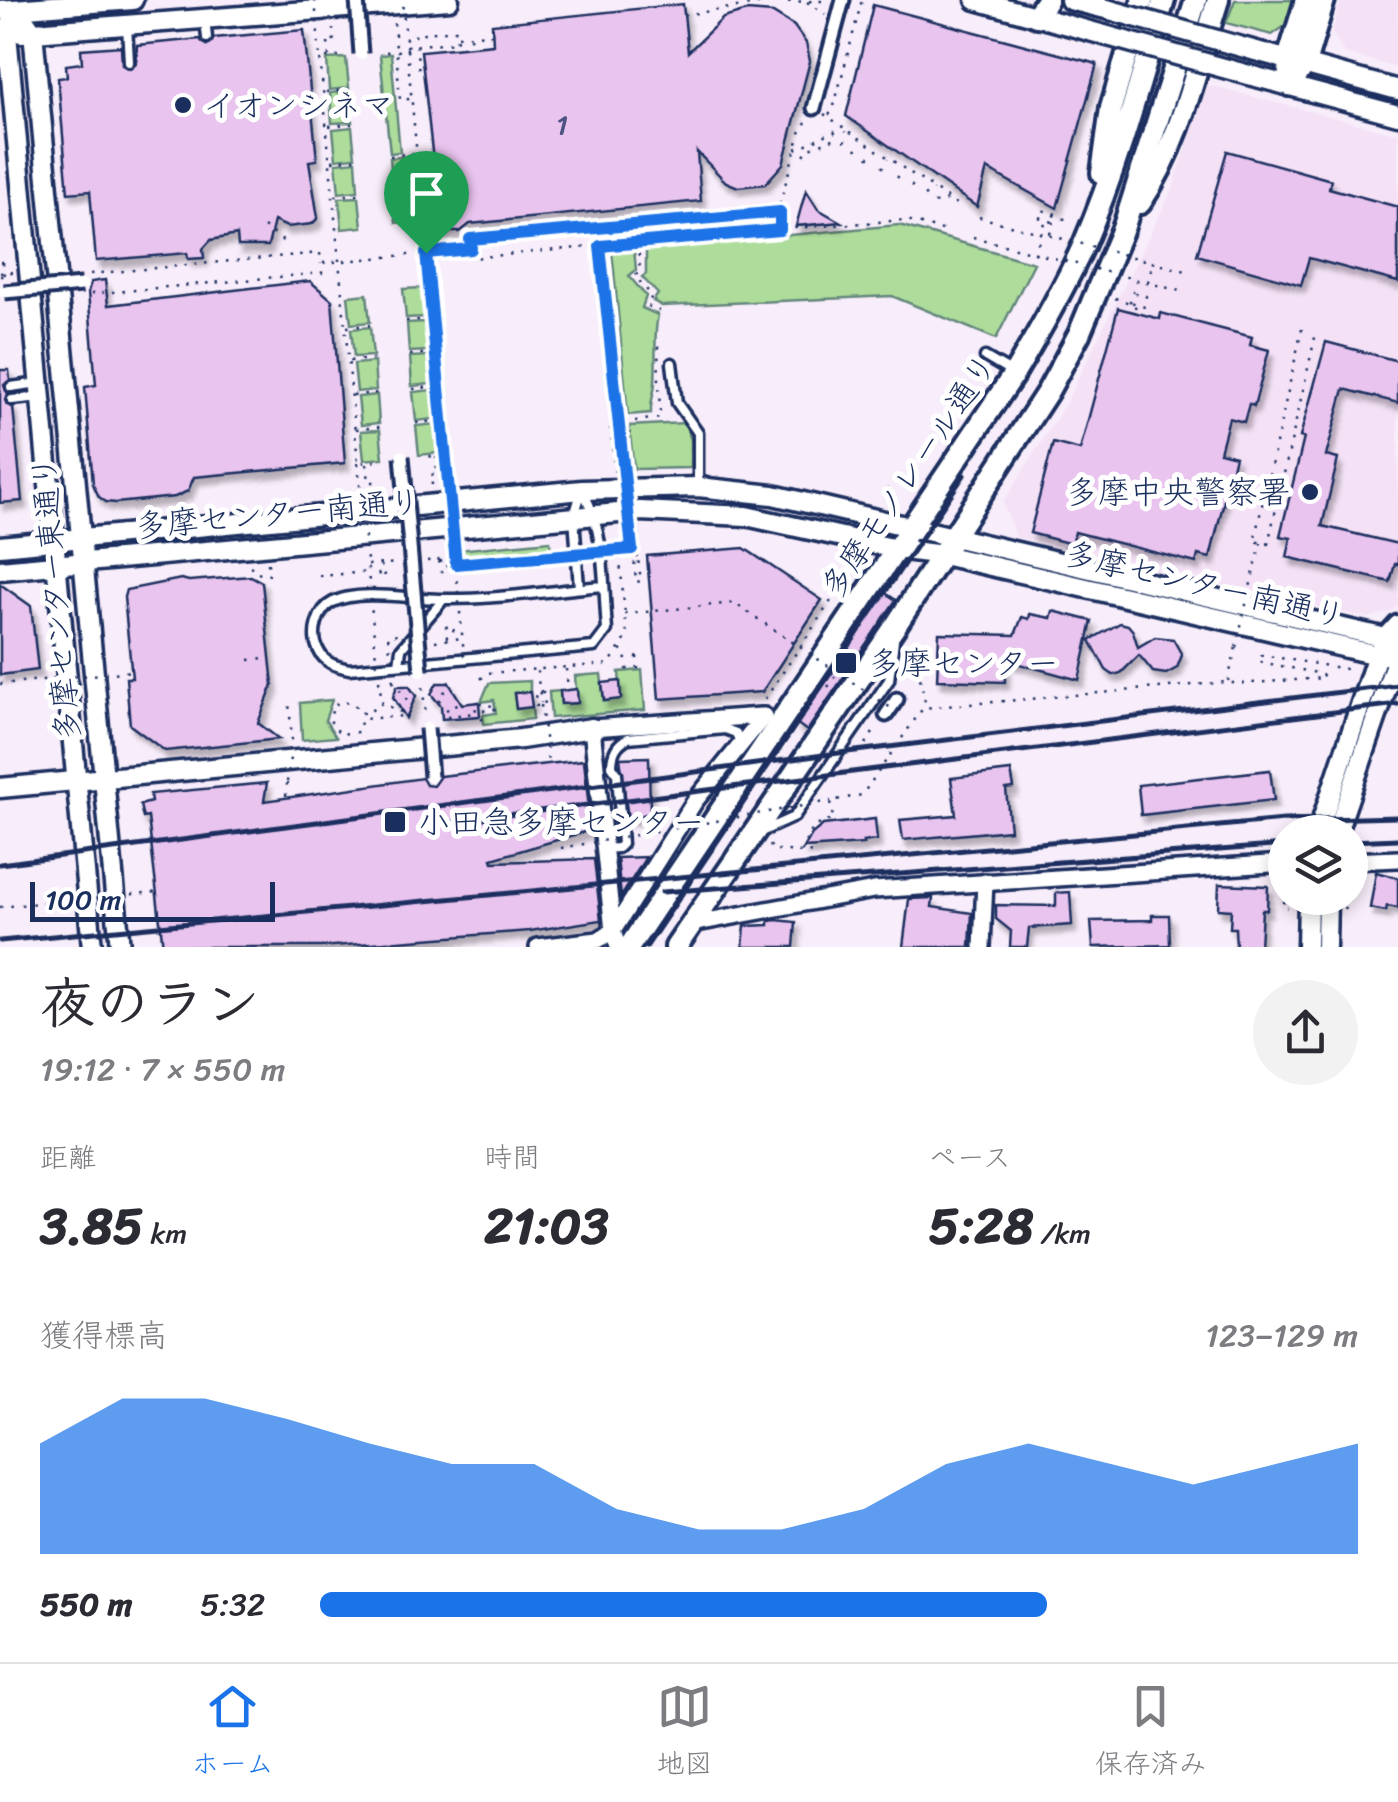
<!DOCTYPE html>
<html lang="ja">
<head>
<meta charset="utf-8">
<style>
	:root { --surface:#fff; --page:#f2f2f3; --text:#2b2b33; --muted:#7c7c81; --line:#e1e1e2; --accent:#1a73e8 }
	body { margin:0; font-family:Sriracha,"Klee One",sans-serif; background:var(--page); color:var(--text); height:100vh; display:flex; flex-direction:column; font-size:38px; white-space:nowrap }
	* { box-sizing:border-box; margin:0 }
	p { font-size:32px; color:var(--muted) }
	.icon { flex:none; width:55px; height:55px; fill:none; stroke:currentColor; stroke-width:2; stroke-linecap:round; stroke-linejoin:round }
	.map { position:relative; height:947px; overflow:hidden }
	.side { display:flex; flex-direction:column; background:var(--surface); flex:1 }
	.side>* { flex:none }
	.fabs { position:absolute; left:1268px; top:815px; display:grid; gap:20px }
	.fabs a { display:grid; place-items:center; width:100px; height:100px; border-radius:50%; background:var(--surface); box-shadow:0 5px 15px #0003; font-size:50px }
	.scale { position:absolute; left:30px; bottom:25px; width:245px; box-sizing:border-box; padding-left:10px; border:5px solid #1b2f5e; border-top:0; font-size:28px; line-height:35px; white-space:nowrap; color:#1b2f5e; -webkit-text-stroke:8px #fff; paint-order:stroke }
	.pin { position:absolute; display:grid; place-items:center; width:85px; height:85px; color:#fff; margin:-102px -42px; border-radius:50% 50% 50% 0; rotate:-45deg; box-shadow:0 0 10px #0007 }
	.pin .icon { rotate:45deg }
	.round { display:grid; place-items:center; flex:none; width:105px; height:105px; border-radius:52px; background:var(--page) }
	.headline { display:flex; align-items:center; justify-content:space-between; height:170px; padding:0 40px }
	h1 { font-size:55px; font-weight:700; line-height:75px }
	.metrics { display:grid; grid-template-columns:repeat(3,1fr); gap:15px; height:170px; padding:10px 40px }
	.metrics div { display:grid; align-content:center }
	.metrics b { font-size:50px; font-weight:700 }
	.metrics small { font-size:28px; font-weight:400 }
	.metrics p { font-size:28px }
	.chart { height:280px; padding:20px 40px }
	.chart p { display:flex; justify-content:space-between }
	.chart svg { width:100%; height:180px; margin-top:10px; fill:var(--accent); opacity:.7 }
	ul { padding:0 40px; list-style:none; font-size:32px }
	li { display:grid; grid-template-columns:160px 120px 1fr; align-items:center; height:75px }
	li i { height:25px; border-radius:12px; background:var(--accent) }
	.menu { display:flex; justify-content:space-around; align-items:center; height:140px; border-top:2px solid var(--line); background:var(--surface); font-size:28px; color:var(--muted) }
	.menu a { display:grid; justify-items:center; gap:5px }
	.menu .current { color:var(--accent) }
	.map>svg:first-child { display:block }
	.built { fill:#f4e1f6 }
	.green { fill:#addc9b; stroke:#64867c; stroke-width:2.5 }
	.building { fill:#e9c4ee; stroke:#1b2f5e; stroke-width:2.5; filter:url(#shadow) }
	.lines { fill:none; stroke-linecap:round; stroke-linejoin:round }
	.service-casing { stroke:#1b2f5e; stroke-width:15 }
	.pedestrian-casing { stroke:#1b2f5e; stroke-width:19 }
	.minor-casing { stroke:#1b2f5e; stroke-width:22 }
	.tertiary-casing { stroke:#1b2f5e; stroke-width:25 }
	.secondary-casing { stroke:#1b2f5e; stroke-width:28 }
	.path { stroke:#1b2f5e; stroke-width:2.5; stroke-dasharray:2.5 8; stroke-linecap:butt }
	.service { stroke:#fff; stroke-width:8 }
	.pedestrian { stroke:#fff; stroke-width:11 }
	.minor { stroke:#fff; stroke-width:15 }
	.tertiary { stroke:#fff; stroke-width:18 }
	.secondary { stroke:#fff; stroke-width:20 }
	.rail { stroke:#1b2f5e; stroke-width:5 }
	.pedestrian-bridge-casing { stroke:#1b2f5e; stroke-width:19; stroke-linecap:butt }
	.tertiary-bridge-casing { stroke:#1b2f5e; stroke-width:25; stroke-linecap:butt }
	.path-bridge { stroke:#1b2f5e; stroke-width:2.5; stroke-dasharray:2.5 8; stroke-linecap:butt }
	.pedestrian-bridge { stroke:#fff; stroke-width:11 }
	.tertiary-bridge { stroke:#fff; stroke-width:18 }
	.route-casing { stroke:#fff; stroke-width:20 }
	.route { stroke:#1a73e8; stroke-width:12 }
	.poi-dot { fill:#1b2f5e; stroke:#fff; stroke-width:4 }
	.labels { text-anchor:middle; dominant-baseline:central; stroke-width:10; stroke-linejoin:round; paint-order:stroke }
	.number-label { font-size:28px; fill:#4e5482 }
	.poi-label { font-size:32px; fill:#1b2f5e; stroke:#fff; text-anchor:start }
	.street-label { font-size:32px; fill:#1b2f5e; stroke:#fff }
</style>
</head>
<body>
<div class="map">
<svg width="1398" height="947" viewBox="0 0 1398 947">
	<defs>
		<filter id="shadow"><feDropShadow dx="4" dy="7" stdDeviation="2.5" flood-color="#0004"/></filter>
	</defs>
	<rect width="100%" height="100%" fill="#f8edfa"/>
	<filter id="ink" filterUnits="userSpaceOnUse"><feTurbulence type="fractalNoise" baseFrequency=".01" numOctaves="2"/><feDisplacementMap in="SourceGraphic" scale="20" xChannelSelector="R" yChannelSelector="G"/><feConvolveMatrix kernelMatrix="1 2 1 2 8 2 1 2 1" color-interpolation-filters="sRGB"/></filter>
	<g filter="url(#ink)">
		<g class="built">
			<path d="M1341 0H1398V68L1344 53 1332 32Z"/>
			<path d="M1207 85 1398 134V605L1392 611 1368 618 1016 537 1003 503 1066 403 1173 188Z"/>
		</g>
		<g class="green">
			<path d="M1235 0H1299L1291 22 1272 35 1226 23Z"/>
			<path d="M391 54 400 152 390 153 380 55Z"/>
			<path d="M346 58 349 88 329 90 327 59Z"/>
			<path d="M349 91 352 122 332 123 330 93Z"/>
			<path d="M352 127 355 157 336 159 333 129Z"/>
			<path d="M410 156 413 186 393 188 390 158Z"/>
			<path d="M356 161 358 191 339 193 336 163Z"/>
			<path d="M413 191 416 221 396 223 393 193Z"/>
			<path d="M359 197 362 227 342 229 339 198Z"/>
			<path d="M899 225 1034 263 996 339 892 296 662 306 653 301 658 294 642 277 646 274V248Z"/>
			<path d="M634 248 636 270 629 276 646 296 642 308 658 315C653 338 657 358 655 381 655 393 650 401 651 413L628 415 612 251Z"/>
			<path d="M422 288 425 317 406 318 403 289Z"/>
			<path d="M367 294 370 322 351 324 348 296Z"/>
			<path d="M425 322 428 351 409 352 407 323Z"/>
			<path d="M370 327 373 356 354 357 351 329Z"/>
			<path d="M429 356 431 384 412 386 410 357Z"/>
			<path d="M374 362 376 390 357 392 354 364Z"/>
			<path d="M432 390 435 419 416 421 413 392Z"/>
			<path d="M377 395 379 423 361 425 358 397Z"/>
			<path d="M685 423 691 440V468L634 469 629 426Z"/>
			<path d="M436 424 438 453 419 455 416 426Z"/>
			<path d="M380 430 383 458 364 460 361 431Z"/>
			<path d="M550 541 551 549 458 558 457 550Z"/>
			<path d="M642 670 645 710 551 718 549 692 560 691 561 704 577 703 575 676 601 674 604 700 621 699 619 672Z"/>
			<path d="M530 681V692L514 694 516 708 532 707 533 719 484 724 483 715 496 713 494 700 481 702 489 683Z"/>
			<path d="M332 700 325 720 336 737 302 740 300 703Z"/>
		</g>
		<g class="building">
			<path d="M683 4 688 52 723 18 747 11 773 13 794 26 806 43 810 61 783 164 765 184 738 187 726 182 697 152 701 201 470 224 460 232H443L431 223V204L437 197 421 51 493 44 492 24Z"/>
			<path d="M873 5 1097 64 1057 208 987 169 977 207 846 116Z"/>
			<path d="M304 30 317 160 309 161 318 218 312 224 287 227 274 221 268 246H238L237 235 211 240 203 249 204 258 188 259 187 253 96 261 90 191 68 193 58 78 67 77 66 65 82 63 81 49 121 46 122 65 130 69 136 64 137 45 200 39 207 45 214 38Z"/>
			<path d="M1227 151 1331 180 1329 188 1398 207V282L1309 258 1301 285 1197 255Z"/>
			<path d="M806 190 818 209 841 222 796 226Z"/>
			<path d="M105 280 108 305 310 281 332 300 345 463 194 477 188 491 175 497 116 503 106 502 99 497 93 484 85 387 96 385 88 292 91 282Z"/>
			<path d="M1118 308 1160 319 1161 313 1252 337 1250 345 1269 350 1254 406 1249 404 1244 422 1229 418 1220 452 1235 456 1210 558 1198 555 1196 563 1075 532 1072 544 1030 533 1053 443 1080 450Z"/>
			<path d="M1326 342 1398 361V403L1344 389 1326 456 1338 459 1322 526 1398 544V564H1395L1390 582 1287 557 1291 538 1280 536 1304 438 1300 437Z"/>
			<path d="M0 370H9L10 380 4 385 8 394 5 400 7 405 13 407 22 501 0 503Z"/>
			<path d="M744 548 822 600 762 692 659 699 647 556Z"/>
			<path d="M251 576 262 582 273 685 258 723 279 739 165 751 130 725 126 678H132L124 597 126 590 181 579 189 581Z"/>
			<path d="M0 584 31 606 38 670 0 675Z"/>
			<path d="M884 592 896 600 807 731 796 723Z"/>
			<path d="M1053 611 1092 621 1079 680 1005 660V682L937 680 939 633 1015 635 1022 617 1029 619 1030 614 1051 618Z"/>
			<path d="M1120 623 1128 625 1133 631 1138 647 1155 637 1173 639 1182 655 1177 668 1166 674 1153 672 1139 655 1121 673 1113 675 1106 670 1090 640Z"/>
			<path d="M620 681 621 699 604 701 602 683Z"/>
			<path d="M437 683H449L462 704 479 702 480 716 442 719 441 706 431 694Z"/>
			<path d="M397 686H409L416 696 406 718 393 697Z"/>
			<path d="M577 689 578 703 561 704 560 691Z"/>
			<path d="M530 692 532 707 516 709 514 693Z"/>
			<path d="M649 757 650 813 628 819 620 758Z"/>
			<path d="M584 760 591 830 492 859 493 862 594 859 601 920 530 931 320 947H163L148 817 143 818 140 805 151 802 150 794 267 783 264 801 422 778 426 785 433 786 440 776Z"/>
			<path d="M1270 770 1274 800 1141 815 1138 785Z"/>
			<path d="M1011 771 1014 788 1006 789 1010 830 903 840 900 820 956 815 951 778Z"/>
			<path d="M875 819 877 840 863 842 864 844 804 848 812 834 823 825Z"/>
			<path d="M646 857 621 897 617 858Z"/>
			<path d="M1376 872 1398 878V908L1387 906 1386 911 1370 908Z"/>
			<path d="M1219 884 1268 886 1267 910H1262L1260 947H1236L1235 928H1230L1231 910 1218 909Z"/>
			<path d="M1070 892 1072 925 1029 928 1027 947H1010L1011 931 996 919V905L1056 906V893Z"/>
			<path d="M933 898 932 907 972 913 970 947H903L909 899Z"/>
			<path d="M1152 915H1169L1170 945 1093 947 1091 921 1152 920Z"/>
			<path d="M776 920 796 922 794 947H743L745 926 769 925V921Z"/>
		</g>
		<g class="lines">
			<g class="service-casing">
				<g id="service">
					<path d="M205 19 207 38"/>
					<path d="M127 25 129 62"/>
					<path d="M985 357 1014 374"/>
					<path d="M672 363 677 403 698 433V487"/>
					<path d="M11 387 39 383"/>
					<path d="M12 400 41 397"/>
					<path d="M582 490C606 531 603 584 607 630L594 647 349 669C335 666 324 663 318 649 311 634 317 610 333 602 360 589 411 599 441 599 494 600 549 591 603 586"/>
					<path d="M579 588 574 516 582 490"/>
					<path d="M399 664 401 649 443 600"/>
					<path d="M763 831 794 817 889 680 894 640"/>
					<path d="M603 849 618 848 622 844 617 773 612 766C612 753 616 744 628 738L725 729 736 733 740 743"/>
				</g>
			</g>
			<g class="pedestrian-casing">
				<g id="pedestrian">
					<path d="M814 108 843 0"/>
					<path d="M886 715 897 699"/>
				</g>
			</g>
			<g class="minor-casing">
				<g id="minor">
					<path d="M1350 861 1398 859"/>
					<path d="M691 924 874 890 1285 863"/>
					<path d="M538 947 598 940 613 931 592 728 761 716"/>
					<path d="M618 947 613 931 695 801 764 716"/>
					<path d="M982 947 985 882"/>
				</g>
			</g>
			<g class="tertiary-casing">
				<g id="tertiary">
					<path d="M976 0 1104 35"/>
					<path d="M1070 0 1110 10"/>
					<path d="M17 9 33 32 120 947"/>
					<path d="M17 9 7 34 92 947"/>
					<path d="M0 10 133 0"/>
					<path d="M21 33 449 0"/>
					<path d="M1256 51 1398 90"/>
					<path d="M1249 75 1398 115"/>
					<path d="M0 546 582 490 698 487 773 495 1386 638 1397 655"/>
					<path d="M0 570 640 511 746 516 897 549 943 555 1377 655H1397"/>
					<path d="M0 788 521 739 592 728"/>
					<path d="M1318 832 1377 655 1386 638 1398 625"/>
					<path d="M1337 832 1398 655"/>
					<path d="M1307 947 1308 898"/>
					<path d="M1326 947 1327 898"/>
				</g>
			</g>
			<g class="secondary-casing">
				<g id="secondary">
					<path d="M1036 16 1047 0"/>
					<path d="M1290 85 1305 64 1324 0"/>
					<path d="M1290 85 1288 59 1306 0"/>
					<path d="M1102 173 1111 108 1143 0"/>
					<path d="M1140 203C1181 143 1196 68 1218 0"/>
					<path d="M629 947 1014 374C1039 332 1064 289 1084 244 1118 165 1140 82 1164 0"/>
					<path d="M676 947 896 625 1048 391 1079 334 1124 226 1196 0"/>
				</g>
			</g>
			<g class="path">
				<path d="M807 2 825 14"/>
				<path d="M684 15 770 2 826 1"/>
				<path d="M394 23 400 100 410 99"/>
				<path d="M458 36 492 34"/>
				<path d="M470 37 471 46"/>
				<path d="M406 46 457 42 456 30 415 34 419 73"/>
				<path d="M407 50 445 455 425 457"/>
				<path d="M329 56 328 42H334L333 29"/>
				<path d="M339 56 320 58 358 463 378 461"/>
				<path d="M326 92 349 90"/>
				<path d="M824 114 959 206"/>
				<path d="M829 115 833 110 862 0"/>
				<path d="M806 122 800 133 779 206 780 229 907 220 949 232"/>
				<path d="M329 126 352 124"/>
				<path d="M845 142 846 131"/>
				<path d="M796 149 834 131 836 134V138L810 148 801 158"/>
				<path d="M856 150 861 141"/>
				<path d="M390 156 413 153"/>
				<path d="M868 158 874 150"/>
				<path d="M332 161 356 159"/>
				<path d="M882 168 888 159"/>
				<path d="M897 178 903 170"/>
				<path d="M911 187 918 180"/>
				<path d="M393 190 417 188"/>
				<path d="M335 196 359 194"/>
				<path d="M924 196 933 190"/>
				<path d="M934 203 947 200"/>
				<path d="M780 212 470 239 472 258 780 229"/>
				<path d="M1053 215 1071 221"/>
				<path d="M264 227 288 245"/>
				<path d="M638 243 640 271 635 276 652 296 647 306 660 311"/>
				<path d="M601 246 615 399 621 422"/>
				<path d="M1035 254 1041 233"/>
				<path d="M0 262H3"/>
				<path d="M323 263 469 249"/>
				<path d="M0 273 13 272"/>
				<path d="M90 274 320 253 321 263"/>
				<path d="M0 276H4"/>
				<path d="M1148 282 1153 262"/>
				<path d="M91 294 322 273 321 263"/>
				<path d="M1115 298 1133 304"/>
				<path d="M406 321 430 319"/>
				<path d="M347 327 370 325"/>
				<path d="M1302 329 1254 541 1268 544 1316 333"/>
				<path d="M410 355 433 353"/>
				<path d="M350 361 374 359"/>
				<path d="M413 389 437 386"/>
				<path d="M353 395 377 393"/>
				<path d="M416 423 439 421"/>
				<path d="M356 429 380 427"/>
				<path d="M367 464 369 482H375L376 491"/>
				<path d="M615 472 610 424 660 418 658 345"/>
				<path d="M432 485 431 475 437 474 436 457"/>
				<path d="M887 488 891 505"/>
				<path d="M632 531 636 582 641 581 638 558"/>
				<path d="M427 561 455 559"/>
				<path d="M439 561 441 572 447 571 446 561H441L442 570"/>
				<path d="M268 563 269 579"/>
				<path d="M368 565 399 563"/>
				<path d="M250 566 266 579"/>
				<path d="M1253 575 1261 543"/>
				<path d="M319 576 368 572"/>
				<path d="M384 576 383 566 378 567 379 577 385 576 384 566"/>
				<path d="M447 638 446 627 453 626 454 635"/>
				<path d="M435 641 462 638"/>
				<path d="M620 650 625 653 627 669 638 668 637 657H631"/>
				<path d="M249 660 271 657"/>
				<path d="M918 668 926 706"/>
				<path d="M566 669 568 690"/>
				<path d="M537 671 541 703"/>
				<path d="M481 679 487 673 609 664 627 637 619 550"/>
				<path d="M379 680 382 703 405 714"/>
				<path d="M393 681 411 705"/>
				<path d="M1228 681 1236 647"/>
				<path d="M423 687 425 714"/>
				<path d="M828 687 838 672"/>
				<path d="M543 691 545 705 536 706 535 692Z"/>
				<path d="M765 699 837 592"/>
				<path d="M439 702 449 683 446 677"/>
				<path d="M481 702 482 705 497 706 495 709 482 711V723"/>
				<path d="M382 703 369 712 361 713 352 702 335 704 329 719 340 734 358 732 362 719 404 716"/>
				<path d="M446 710 461 702"/>
				<path d="M447 716 476 713 475 702"/>
				<path d="M866 744 876 728"/>
				<path d="M286 796 287 782"/>
				<path d="M770 845 772 850 819 853"/>
				<path d="M802 852C807 834 814 823 833 820L831 801 862 795 923 708 1228 682 1238 684 1324 678 1322 674 1261 662 1258 657 1262 655 1352 670"/>
				<path d="M1284 880V908H1288"/>
				<path d="M1350 894 1356 876"/>
				<path d="M0 907 69 900"/>
				<path d="M1344 910 1349 898"/>
			</g>
			<use href="#service" class="service"/>
			<use href="#pedestrian" class="pedestrian"/>
			<use href="#minor" class="minor"/>
			<use href="#tertiary" class="tertiary"/>
			<use href="#secondary" class="secondary"/>
			<g class="rail">
				<path d="M427 825 1398 704"/>
				<path d="M1350 841 1398 839"/>
				<path d="M0 864 831 754 1398 685"/>
				<path d="M662 892 1285 845"/>
				<path d="M0 941 1284 820 1398 817"/>
				<path d="M646 947 964 475"/>
			</g>
			<g class="pedestrian-bridge-casing">
				<g id="pedestrian-bridge">
					<path d="M357 0 361 54"/>
					<path d="M4 292 82 285"/>
					<path d="M402 456 421 671"/>
					<path d="M427 728 431 777"/>
				</g>
			</g>
			<g class="tertiary-bridge-casing">
				<g id="tertiary-bridge">
					<path d="M1110 10 1256 51"/>
					<path d="M1104 35 1249 75"/>
				</g>
			</g>
			<g class="path-bridge">
				<path d="M315 0 320 58"/>
				<path d="M386 52 407 50 402 0"/>
				<path d="M979 217 1186 271"/>
				<path d="M1050 234 1056 214 1042 210 1039 222 1050 226 1053 215"/>
				<path d="M973 237 1180 291"/>
				<path d="M3 262 4 276"/>
				<path d="M1133 304 1136 293 1146 296 1143 309 1129 305 1136 281"/>
				<path d="M621 422 633 549 638 558"/>
				<path d="M445 455 465 665"/>
				<path d="M358 463 377 668"/>
				<path d="M457 564 633 549"/>
				<path d="M625 614 734 603 891 708"/>
				<path d="M1236 647 1253 575"/>
				<path d="M393 681 388 635 401 634"/>
				<path d="M0 684 132 671"/>
				<path d="M541 705 548 762"/>
				<path d="M287 782 292 742 289 702"/>
				<path d="M561 848 831 801"/>
				<path d="M69 900 157 892"/>
			</g>
			<use href="#pedestrian-bridge" class="pedestrian-bridge"/>
			<use href="#tertiary-bridge" class="tertiary-bridge"/>
		</g>
	</g>
	<g class="lines" filter="url(#ink)">
		<g class="route-casing">
			<path id="route" d="M780 212V230L600 246 632 549 456 564 426 253 471 249 470 239Z"/>
		</g>
		<use href="#route" class="route"/>
	</g>
	<g class="poi-dot">
		<circle cx="183" cy="105" r="10"/>
		<circle cx="1310" cy="492" r="10"/>
		<rect x="834" y="651" width="24" height="24" rx="5"/>
		<rect x="383" y="810" width="24" height="24" rx="5"/>
	</g>
	<g class="labels">
		<g class="number-label">
			<text x="562" y="124">1</text>
		</g>
		<g class="poi-label">
			<text x="203" y="105">イオンシネマ</text>
			<text x="1290" y="492" text-anchor="end">多摩中央警察署</text>
			<text x="868" y="663">多摩センター</text>
			<text x="418" y="822">小田急多摩センター</text>
		</g>
		<g class="street-label">
			<text transform="translate(909 476) rotate(-56)">多摩モノレール通り</text>
			<text transform="translate(278 514) rotate(-5)">多摩センター南通り</text>
			<text transform="translate(1205 585) rotate(13)">多摩センター南通り</text>
			<text transform="translate(56 598) rotate(-95)">多摩センター東通り</text>
		</g>
	</g>
</svg>
<div class="fabs">
<a><svg class="icon" aria-label="layers" viewBox="0 0 24 24"><path d="M12 4l9 5-9 5-9-5zM3 14l9 5 9-5"/></svg></a>
</div>
<div class="scale">100 m</div>
<div class="pin" style="left:426px;top:253px;background:#1e9e55"><svg class="icon" aria-label="arrive" viewBox="0 0 24 24"><path d="M6 21V4h12l-3 4 3 4H6"/></svg></div>
</div>
<section class="side">
<div class="headline"><div><h1>夜のラン</h1><p>19:12 · 7 × 550 m</p></div><a class="round"><svg class="icon" aria-label="share" viewBox="0 0 24 24"><path d="M12 15V3M7 8l5-5 5 5M5 13v7h14v-7"/></svg></a></div>
<div class="metrics">
<div><p>距離</p><b>3.85<small> km</small></b></div>
<div><p>時間</p><b>21:03</b></div>
<div><p>ペース</p><b>5:28<small> /km</small></b></div>
</div>
<div class="chart"><p><span>獲得標高</span>123–129 m</p>
<svg viewBox="0 0 160 44" preserveAspectRatio="none"><path d="M0 44V17L10 6L20 6L30 11L40 17L50 22L60 22L70 33L80 38L90 38L100 33L110 22L120 17L130 22L140 27L150 22L160 17V44z"/></svg>
</div>
<ul>
<li><b>550 m</b>5:32<i style="width:70%"></i></li>
</ul>
</section>
<nav class="menu">
<a class="current"><svg class="icon" aria-label="home" viewBox="0 0 24 24"><path d="M3 11l9-7 9 7M6 9v11h12V9"/></svg>ホーム</a>
<a><svg class="icon" aria-label="map" viewBox="0 0 24 24"><path d="M3 6l6-2 6 2 6-2v14l-6 2-6-2-6 2zM9 4v14M15 6v14"/></svg>地図</a>
<a><svg class="icon" aria-label="saved" viewBox="0 0 24 24"><path d="M7 4h10v16l-5-4-5 4z"/></svg>保存済み</a>
</nav>
</body>
</html>
